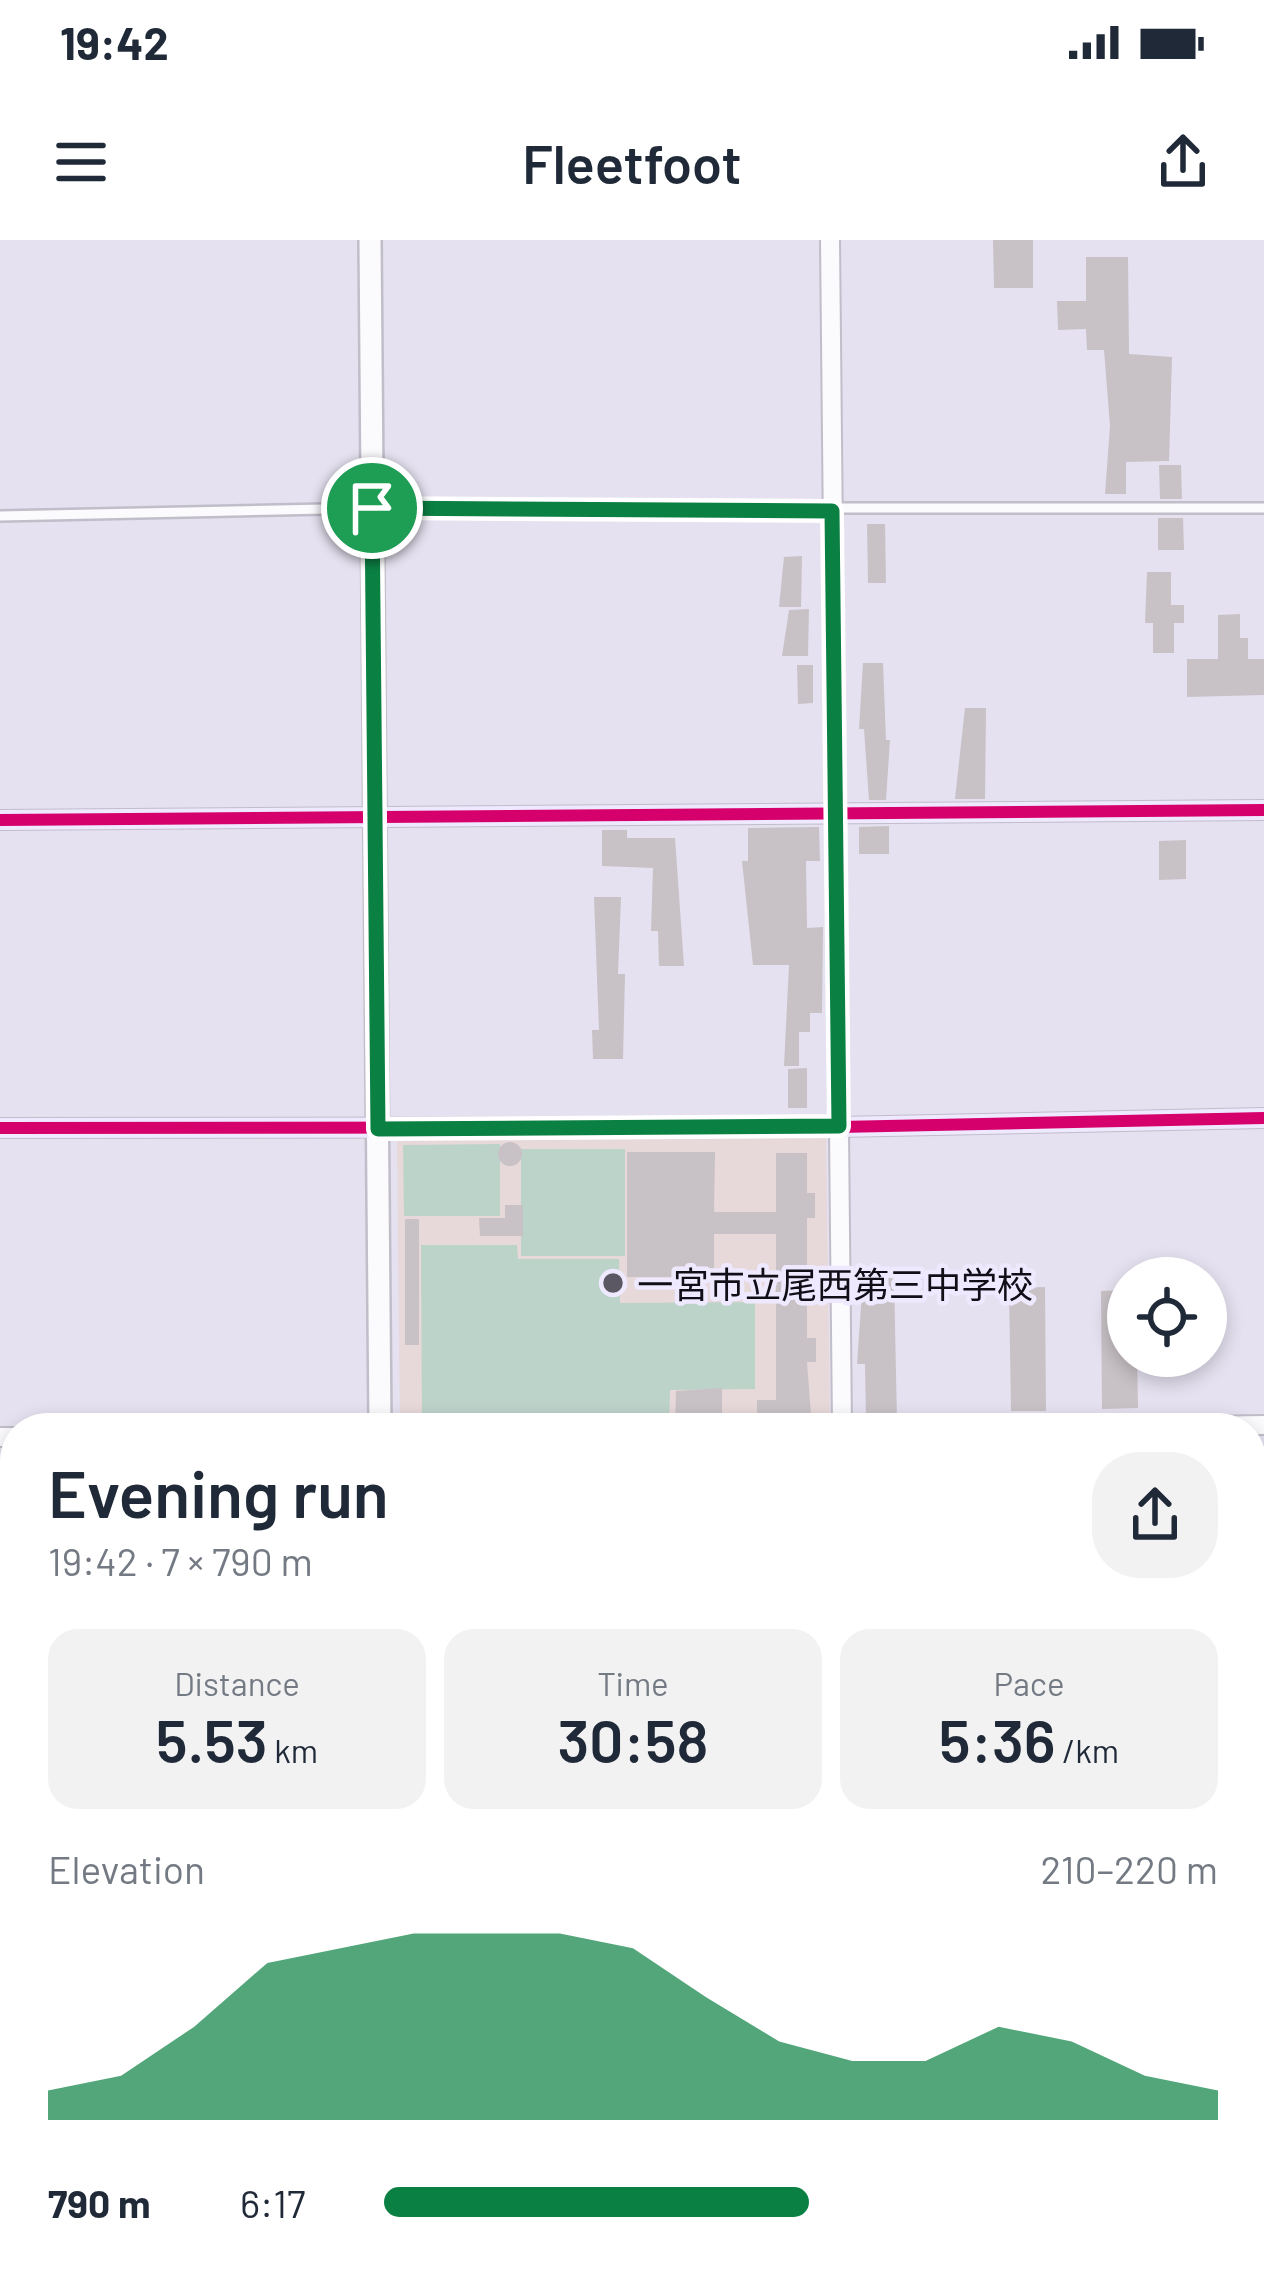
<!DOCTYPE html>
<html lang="en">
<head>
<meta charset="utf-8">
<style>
	:root { --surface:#fff; --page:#f2f2f3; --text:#1f2937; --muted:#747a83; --accent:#0b8043 }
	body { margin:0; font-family:Barlow,"Noto Sans JP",sans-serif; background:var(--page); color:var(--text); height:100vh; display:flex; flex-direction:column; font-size:45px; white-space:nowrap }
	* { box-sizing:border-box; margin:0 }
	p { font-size:39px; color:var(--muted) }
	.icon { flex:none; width:66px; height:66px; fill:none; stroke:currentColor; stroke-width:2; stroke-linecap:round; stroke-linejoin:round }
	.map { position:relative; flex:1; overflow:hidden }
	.panel { position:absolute; left:0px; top:1173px; width:1266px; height:858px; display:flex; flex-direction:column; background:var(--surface); border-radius:48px 48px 0 0; box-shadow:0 6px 18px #0003 }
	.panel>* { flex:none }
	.buttons { position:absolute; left:1107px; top:1017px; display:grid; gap:24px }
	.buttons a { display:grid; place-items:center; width:120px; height:120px; border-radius:50%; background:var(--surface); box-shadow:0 6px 18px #0003; font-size:60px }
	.pin { position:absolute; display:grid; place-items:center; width:102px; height:102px; color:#fff; margin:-51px; border:6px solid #fff; border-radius:50%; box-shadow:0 3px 12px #0007 }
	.round { display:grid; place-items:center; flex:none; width:126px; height:126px; border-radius:48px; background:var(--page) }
	.head { display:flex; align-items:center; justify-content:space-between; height:204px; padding:0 48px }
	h1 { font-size:66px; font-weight:600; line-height:90px }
	.stats { display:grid; grid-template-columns:repeat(3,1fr); gap:18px; height:204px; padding:12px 48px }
	.stats div { display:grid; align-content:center; border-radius:30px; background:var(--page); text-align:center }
	.stats b { font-size:60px; font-weight:600 }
	.stats small { font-size:33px; font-weight:400 }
	.stats p { font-size:33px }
	.chart { height:336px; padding:24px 48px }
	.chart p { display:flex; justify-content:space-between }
	.chart svg { width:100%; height:216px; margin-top:12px; fill:var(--accent); opacity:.7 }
	ul { padding:0 48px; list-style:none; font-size:39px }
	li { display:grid; grid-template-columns:192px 144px 1fr; align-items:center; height:90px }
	li i { height:30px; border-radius:15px; background:var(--accent) }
	.status { display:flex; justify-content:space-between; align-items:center; height:84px; padding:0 60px; background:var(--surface); direction:ltr }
	.status svg { height:33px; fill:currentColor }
	header { display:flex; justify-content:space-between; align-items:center; height:156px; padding:0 48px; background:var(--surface); font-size:54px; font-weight:600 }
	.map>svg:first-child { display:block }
	.commercial { fill:#e7d8d9 }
	.green { fill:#bcd3ca }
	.building { fill:#c8c1c6 }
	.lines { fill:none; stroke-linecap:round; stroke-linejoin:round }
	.service-casing { stroke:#c1bdc9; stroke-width:14 }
	.minor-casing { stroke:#c1bdc9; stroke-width:22 }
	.tertiary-casing { stroke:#c1bdc9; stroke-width:26 }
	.secondary-casing { stroke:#c1bdc9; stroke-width:28 }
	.service { stroke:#fbfafd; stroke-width:9 }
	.minor { stroke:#fbfafd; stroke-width:18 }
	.tertiary { stroke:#fbfafd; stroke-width:21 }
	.secondary { stroke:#fbfafd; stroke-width:24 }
	.cycleway-casing { stroke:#efe9ff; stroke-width:20 }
	.cycleway { stroke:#d6006c; stroke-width:12 }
	.route-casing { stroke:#fff; stroke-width:24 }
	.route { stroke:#0b8043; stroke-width:15 }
	.poi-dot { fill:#5b5863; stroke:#efe9ff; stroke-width:4.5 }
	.labels { text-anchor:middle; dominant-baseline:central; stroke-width:9; stroke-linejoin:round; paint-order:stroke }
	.poi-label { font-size:36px; fill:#100e17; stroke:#efe9ff; text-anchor:start }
</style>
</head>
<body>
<div class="status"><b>19:42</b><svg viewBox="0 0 49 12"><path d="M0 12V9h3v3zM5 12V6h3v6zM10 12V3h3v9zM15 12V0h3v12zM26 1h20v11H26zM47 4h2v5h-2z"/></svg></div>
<header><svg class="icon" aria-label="menu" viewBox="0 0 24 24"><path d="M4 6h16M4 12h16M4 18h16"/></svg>Fleetfoot<svg class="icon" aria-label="share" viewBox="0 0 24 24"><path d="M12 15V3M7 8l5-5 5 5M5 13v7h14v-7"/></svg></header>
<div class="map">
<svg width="1264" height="2031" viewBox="0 0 1264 2031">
	<rect width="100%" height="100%" fill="#e5e1f0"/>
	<path class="commercial" d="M826 894 830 1188H400L397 899Z"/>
	<g class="green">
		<path d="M500 904V976H404L403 905Z"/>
		<rect x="521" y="909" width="104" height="107"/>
		<path d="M421 1005H517L518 1019H619L620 1063 755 1062V1149L670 1150 669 1188H422Z"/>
	</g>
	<g class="building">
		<path d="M993 0H1033V48H994Z"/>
		<path d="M1086 17H1128L1129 114 1172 117 1169 221 1126 222V254H1105L1110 186 1104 110H1087L1086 89 1058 90 1057 61H1086Z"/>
		<path d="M1159 225H1181L1182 259H1160Z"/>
		<path d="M1158 278H1183L1184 310H1158Z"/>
		<path d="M867 284H885L886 343H868Z"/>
		<path d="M802 316 801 367H779L784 317Z"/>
		<path d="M1147 332H1171V365H1184V383H1174V413H1153V383H1145Z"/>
		<path d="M809 369 808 416H782L789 370Z"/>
		<path d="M1240 374V398H1248V419H1264V455L1187 457V419H1218V375Z"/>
		<path d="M863 423H883L886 500H890L886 560H869L864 489H859Z"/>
		<path d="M797 425H813V463L798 464Z"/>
		<path d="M965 468H986L985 559H955Z"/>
		<path d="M889 586V614H859V587Z"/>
		<path d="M819 587 820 621H806L807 688 823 687 822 773H810V792H799V826H784L789 725H753L742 621H748V588Z"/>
		<path d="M602 590H627V598H675L684 726H659L658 691H651L653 628 602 626Z"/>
		<path d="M1186 600V639L1159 640V601Z"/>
		<path d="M594 657H621L618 734H625L623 819H593L592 790H599Z"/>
		<path d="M807 828V868H788V829Z"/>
		<circle cx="510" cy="914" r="12"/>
		<path d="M627 912H715L714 972H776V913H807V953H815V978H807V1098H816V1122H807L812 1188H757V1160H776V994H714V1037H627Z"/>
		<path d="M505 965H523V996H480L479 978H505Z"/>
		<rect x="405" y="979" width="14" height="126"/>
		<path d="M863 1038H894L897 1180H866L865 1124H857Z"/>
		<path d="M1045 1047 1046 1171H1011L1009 1048Z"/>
		<path d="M1128 1050V1116H1137L1138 1168 1102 1169 1101 1051Z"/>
		<path d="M722 1148V1188H675L676 1151Z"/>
	</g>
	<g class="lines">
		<g class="service-casing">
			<path id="service" d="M0 276 372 268H1264"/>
		</g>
		<g class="minor-casing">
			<g id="minor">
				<path d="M830 0 842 1188"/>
				<path d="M0 580 1264 570"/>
				<path d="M0 888 839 887 1264 878"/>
				<path d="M1064 1188 1264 1185"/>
				<path d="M0 1197H15"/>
				<path d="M0 1814H15"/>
				<path d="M1251 1865H1264"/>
				<path d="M850 2016V2031"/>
			</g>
		</g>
		<g class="tertiary-casing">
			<g id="tertiary">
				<path d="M370 0 380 1188"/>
				<path d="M388 2016V2031"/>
			</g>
		</g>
		<g class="secondary-casing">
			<g id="secondary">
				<path d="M1251 1500 1264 1499"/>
				<path d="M0 1512H15"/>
			</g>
		</g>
		<use href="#service" class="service"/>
		<use href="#minor" class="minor"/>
		<use href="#tertiary" class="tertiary"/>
		<use href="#secondary" class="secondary"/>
		<g class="cycleway-casing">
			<g id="cycleway">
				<path d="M0 580 1264 570"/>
				<path d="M0 888 839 887 1264 878"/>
			</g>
		</g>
		<use href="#cycleway" class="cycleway"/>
	</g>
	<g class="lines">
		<g class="route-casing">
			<path id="route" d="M372 268 832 271 839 886 378 889Z"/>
		</g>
		<use href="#route" class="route"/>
	</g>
	<circle class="poi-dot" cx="613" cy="1043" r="12"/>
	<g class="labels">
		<g class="poi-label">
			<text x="637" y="1043">一宮市立尾西第三中学校</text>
		</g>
	</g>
</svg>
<div class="buttons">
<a><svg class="icon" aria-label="locate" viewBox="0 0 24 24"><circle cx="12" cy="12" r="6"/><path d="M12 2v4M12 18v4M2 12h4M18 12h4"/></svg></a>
</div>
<div class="pin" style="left:372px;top:268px;background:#1e9e55"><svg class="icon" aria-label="arrive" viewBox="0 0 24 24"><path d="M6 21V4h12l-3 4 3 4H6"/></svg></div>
<section class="panel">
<div class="head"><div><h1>Evening run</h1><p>19:42 · 7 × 790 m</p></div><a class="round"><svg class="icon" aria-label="share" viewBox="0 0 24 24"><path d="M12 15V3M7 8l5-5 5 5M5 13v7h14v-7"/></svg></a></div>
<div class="stats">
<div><p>Distance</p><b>5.53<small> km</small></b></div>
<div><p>Time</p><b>30:58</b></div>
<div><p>Pace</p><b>5:36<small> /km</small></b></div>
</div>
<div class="chart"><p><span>Elevation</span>210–220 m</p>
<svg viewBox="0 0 160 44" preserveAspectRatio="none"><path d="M0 44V38L10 35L20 25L30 12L40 9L50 6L60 6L70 6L80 9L90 19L100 28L110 32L120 32L130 25L140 28L150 35L160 38V44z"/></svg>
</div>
<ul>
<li><b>790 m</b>6:17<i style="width:51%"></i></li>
</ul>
</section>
</div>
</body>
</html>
